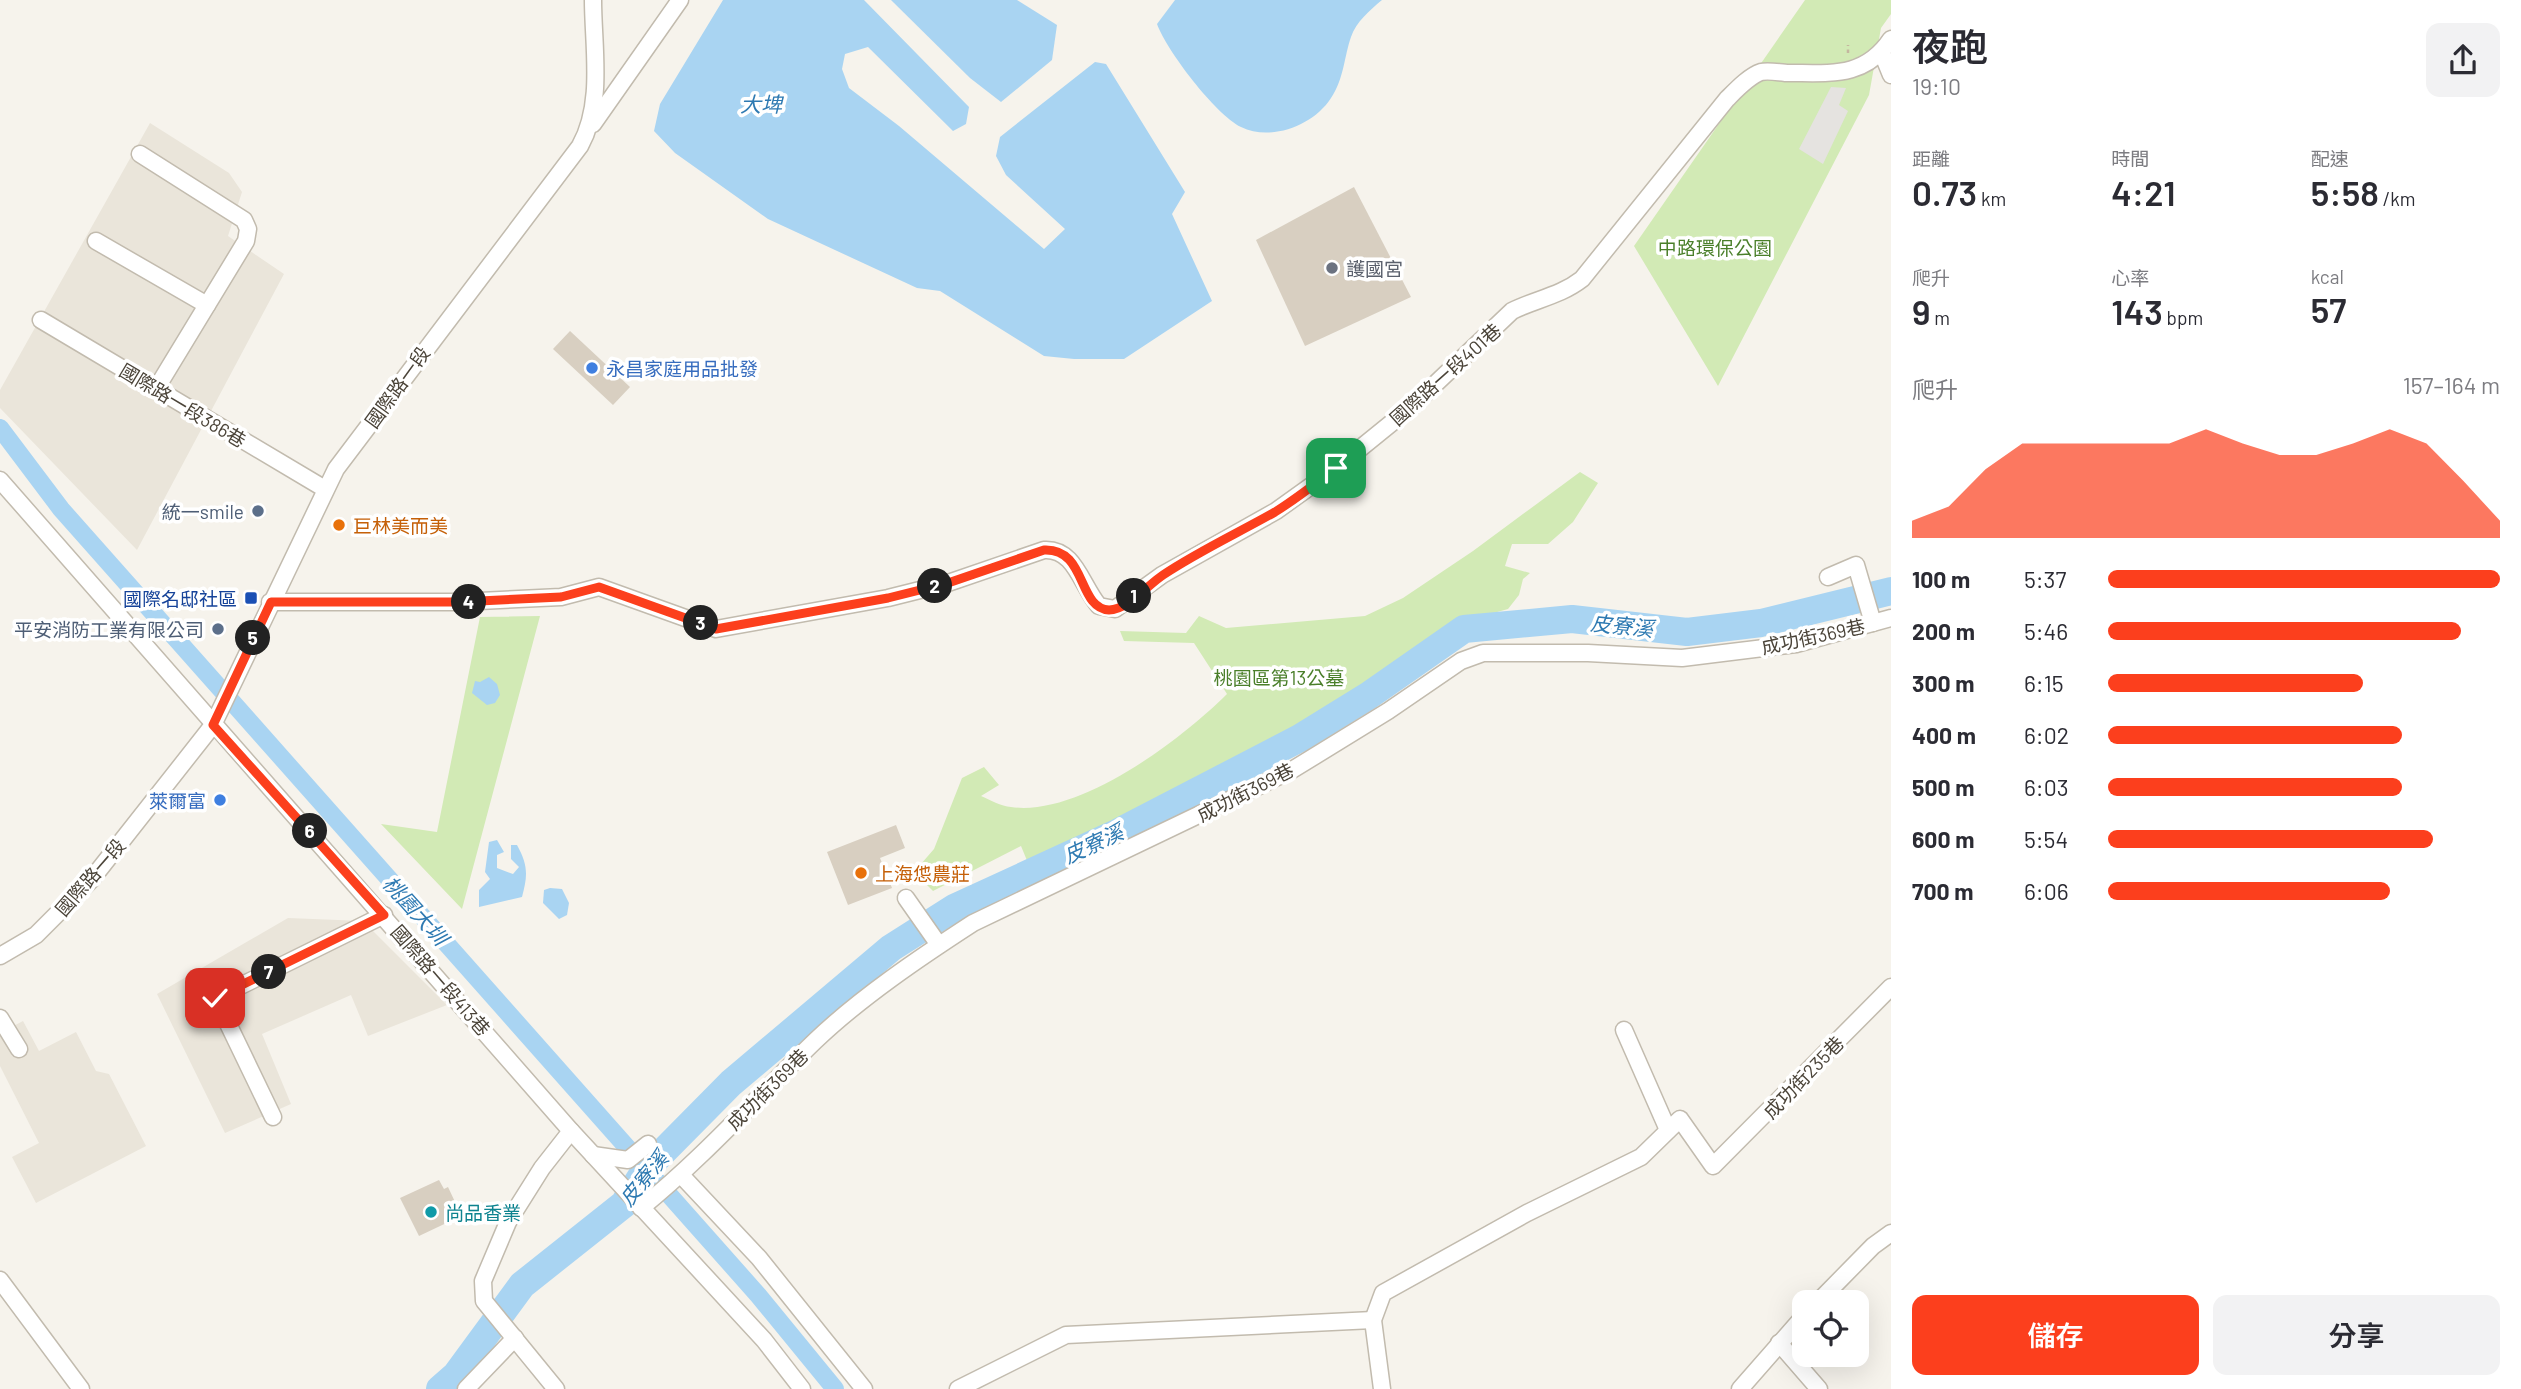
<!DOCTYPE html>
<html lang="zh-TW">
<head>
<meta charset="utf-8">
<style>
	:root { --surface:#fff; --page:#f2f2f3; --text:#2b2b33; --muted:#7c7c81; --accent:#fc3f1d }
	body { margin:0; font-family:Barlow,"Noto Sans TC",sans-serif; background:var(--page); color:var(--text); height:100vh; display:flex; flex-direction:column; font-size:26px; white-space:nowrap }
	* { box-sizing:border-box; margin:0 }
	p { font-size:23px; color:var(--muted) }
	.icon { flex:none; width:38px; height:38px; fill:none; stroke:currentColor; stroke-width:2; stroke-linecap:round; stroke-linejoin:round }
	.map { position:relative; flex:1; overflow:hidden }
	.drawer { display:flex; flex-direction:column; background:var(--surface); width:630px }
	.drawer>* { flex:none }
	.buttons { position:absolute; left:1792px; top:1290px; display:grid; gap:14px }
	.buttons a { display:grid; place-items:center; width:77px; height:77px; border-radius:14px; background:var(--surface); box-shadow:0 7px 28px #0002; font-size:35px }
	.pin { position:absolute; display:grid; place-items:center; width:60px; height:60px; color:#fff; margin:-30px; border-radius:14px; box-shadow:0 4px 10px #0006 }
	.km { position:absolute; width:35px; height:35px; margin:-18px; border-radius:50%; background:#222; color:#fff; font-size:19px; line-height:35px; text-align:center }
	.round { display:grid; place-items:center; flex:none; width:74px; height:74px; border-radius:14px; background:var(--page) }
	.overview { display:flex; align-items:center; justify-content:space-between; height:119px; padding:0 21px }
	h1 { font-size:38px; font-weight:600; line-height:52px }
	.figures { display:grid; grid-template-columns:repeat(3,1fr); gap:10px; height:119px; padding:7px 21px }
	.figures div { display:grid; align-content:center }
	.figures b { font-size:35px; font-weight:600 }
	.figures small { font-size:19px; font-weight:400 }
	.figures p { font-size:19px }
	.chart { height:196px; padding:14px 21px }
	.chart p { display:flex; justify-content:space-between }
	.chart svg { width:100%; height:126px; margin-top:7px; fill:var(--accent); opacity:.7 }
	.cta { display:flex; gap:14px; margin-top:auto; padding:14px 21px }
	.cta a { flex:1; height:80px; border-radius:14px; background:var(--accent); color:#fff; font-size:28px; font-weight:600; line-height:80px; text-align:center }
	.cta a+a { background:var(--page); color:var(--text) }
	ul { padding:0 21px; list-style:none; font-size:23px }
	li { display:grid; grid-template-columns:112px 84px 1fr; align-items:center; height:52px }
	li i { height:18px; border-radius:9px; background:var(--accent) }
	main { display:flex; flex:1; min-height:0 }
	.map>svg:first-child { display:block }
	.residential { fill:#eae5da }
	.green { fill:#d2eab5 }
	.parking { fill:#e5e3e0 }
	.water { fill:#a9d4f2 }
	.lines { fill:none; stroke-linecap:round; stroke-linejoin:round }
	.canal { stroke:#a9d4f2; stroke-width:18 }
	.river { stroke:#a9d4f2; stroke-width:28 }
	.building { fill:#d8cfc1 }
	.minor-casing { stroke:#c2bbae; stroke-width:19 }
	.path { stroke:#c4b79f; stroke-width:2.5; stroke-dasharray:3.5 3.5; stroke-linecap:butt }
	.minor { stroke:#fff; stroke-width:16 }
	.route-casing { stroke:#fff; stroke-width:14 }
	.route { stroke:#fc3f1d; stroke-width:9 }
	.worship-dot { fill:#6b7280; stroke:#fff; stroke-width:2.5 }
	.shop-dot { fill:#3f7fe0; stroke:#fff; stroke-width:2.5 }
	.service-dot { fill:#5c6f8a; stroke:#fff; stroke-width:2.5 }
	.food-dot { fill:#e8710a; stroke:#fff; stroke-width:2.5 }
	.transit-dot { fill:#1a4fb4; stroke:#fff; stroke-width:2.5 }
	.culture-dot { fill:#0f9aa8; stroke:#fff; stroke-width:2.5 }
	.labels { text-anchor:middle; dominant-baseline:central; stroke-width:7; stroke-linejoin:round; paint-order:stroke }
	.park-label { font-size:19px; fill:#4a7f2a; stroke:#fff }
	.worship-label { font-size:19px; fill:#5b616d; stroke:#fff; text-anchor:start }
	.shop-label { font-size:19px; fill:#366cbe; stroke:#fff; text-anchor:start }
	.street-label { font-size:19px; fill:#4b4439; stroke:#fff }
	.service-label { font-size:19px; fill:#4e5e75; stroke:#fff; text-anchor:end }
	.food-label { font-size:19px; fill:#c56008; stroke:#fff; text-anchor:start }
	.transit-label { font-size:19px; fill:#164399; stroke:#fff; text-anchor:end }
	.culture-label { font-size:19px; fill:#0d838f; stroke:#fff; text-anchor:start }
	.water-label { font-size:21px; font-style:italic; fill:#2e7ab2; stroke:#fff }
</style>
</head>
<body>
<main>
<div class="map">
<svg width="1891" height="1389" viewBox="0 0 1891 1389">
	<rect width="100%" height="100%" fill="#f6f3ec"/>
	<g class="residential">
		<path d="M150 123 229 173 242 192 228 236 284 274 137 550 0 408V390Z"/>
		<path d="M288 918 363 921 447 1005 368 1036 351 995 262 1034 291 1104 225 1133 157 994Z"/>
		<path d="M23 1021 39 1051 76 1032 96 1071 109 1074 146 1146 36 1203 12 1157 39 1143 0 1066V1033Z"/>
	</g>
	<g class="green">
		<path d="M1805 0H1891V14L1881 28 1869 95 1718 386 1634 246Z"/>
		<path d="M1580 472 1598 483 1573 522 1548 544H1512L1505 566 1530 573 1523 579 1519 595 1508 609 1457 623 1294 733 1059 850 1028 863 1021 846 933 891 914 872 934 849 962 778 984 767 999 785 981 796C990 800 1001 806 1011 807 1079 817 1181 740 1227 694L1194 643 1124 641 1120 631 1186 633 1199 616 1226 628 1365 616 1403 598 1473 551Z"/>
		<path d="M540 616 462 909 381 824 437 832 480 617Z"/>
	</g>
	<path class="parking" d="M1831 87 1846 88 1839 105 1848 111 1823 164 1799 149Z"/>
	<g class="water">
		<path d="M723 0H864L969 107 966 124 953 131 868 47 845 54 842 69 849 88 899 126 1044 249 1065 229 1006 175 996 156 1000 137 1095 62 1106 64 1185 192 1172 214 1212 301 1124 359H1074L1044 356 940 291 917 288 768 219 675 153 654 131 660 104Z"/>
		<path d="M891 0H1017L1057 25 1052 60 1001 102 970 78Z"/>
		<path d="M1175 0H1382C1370 10 1356 22 1351 37 1344 57 1344 79 1331 98 1314 125 1271 142 1241 127 1215 114 1167 51 1157 24Z"/>
		<path d="M489 677 497 684 500 695 495 703 487 705 472 693 475 681 480 682Z"/>
		<path d="M497 840 504 852 497 855V868L513 874 519 867 511 859V845H517C528 865 528 875 522 897L479 907V890L490 879 485 872 489 842Z"/>
		<path d="M550 888 562 889 569 903 567 915 559 919 543 903 544 890Z"/>
	</g>
	<g class="lines">
		<path class="canal" d="M0 428 61 509 758 1295 835 1389"/>
		<path class="river" d="M440 1389 456 1375 522 1285 624 1204 646 1169 731 1083 891 948 954 908 1117 833 1300 738 1368 696 1464 629 1572 619 1687 632 1761 623 1891 591"/>
	</g>
	<g class="building">
		<path d="M1354 187 1411 297 1305 346 1256 240Z"/>
		<path d="M570 331 630 387 613 405 553 349Z"/>
		<path d="M896 825 905 848 880 858 892 888 848 905 827 852Z"/>
		<path d="M439 1180 444 1189 448 1187 456 1204 451 1206 457 1218 419 1236 400 1198Z"/>
	</g>
	<g class="lines">
		<g class="minor-casing">
			<g id="minor">
				<path d="M1882 53 1891 75"/>
				<path d="M593 124 680 0"/>
				<path d="M140 154 244 220 248 229 246 241 156 389"/>
				<path d="M96 241 207 305"/>
				<path d="M41 320 325 489"/>
				<path d="M0 480 571 1131 764 1340 802 1389"/>
				<path d="M1828 577 1856 565 1873 623"/>
				<path d="M270 602H459L561 597 599 587 716 629 888 598 948 583 1044 550C1075 548 1081 585 1099 606L1115 609 1162 575 1276 511 1336 468 1410 408 1512 311C1536 299 1560 296 1582 279L1727 99C1736 90 1749 76 1761 72 1769 70 1781 73 1789 73 1831 73 1865 78 1891 39"/>
				<path d="M906 898 939 945"/>
				<path d="M0 956 36 935 91 880 213 725 336 469 580 146C604 103 593 47 593 0"/>
				<path d="M206 978 273 1117"/>
				<path d="M216 998 384 915"/>
				<path d="M0 1018 19 1049"/>
				<path d="M1624 1030 1668 1130"/>
				<path d="M593 1155 628 1160 648 1144"/>
				<path d="M681 1175 759 1258 864 1389"/>
				<path d="M641 1208C704 1157 757 1097 815 1041 860 998 919 958 973 923L1292 770 1388 711 1461 661 1483 653H1588L1682 658 1796 644 1891 618"/>
				<path d="M0 1280 81 1389"/>
				<path d="M1818 1302 1873 1246 1891 1233"/>
				<path d="M1779 1343 1819 1389"/>
				<path d="M466 1389 515 1338"/>
				<path d="M556 1389 484 1301 483 1281 508 1222 542 1168 571 1131"/>
				<path d="M958 1389 1066 1335 1373 1320"/>
				<path d="M1382 1389 1373 1320 1383 1293 1527 1213 1641 1157 1680 1119 1713 1166 1891 987"/>
				<path d="M1740 1389 1804 1316"/>
			</g>
		</g>
		<path class="path" d="M1848 53V45"/>
		<use href="#minor" class="minor"/>
	</g>
	<g class="lines">
		<g class="route-casing">
			<path id="route" d="M215 998 384 915 213 725 271 602H459L561 597 599 587 716 629 888 598 948 583 1044 550C1087 548 1077 608 1109 610 1127 610 1149 584 1163 575 1199 551 1238 533 1275 512 1296 499 1316 483 1336 468"/>
		</g>
		<use href="#route" class="route"/>
	</g>
	<circle class="worship-dot" cx="1332" cy="268" r="7"/>
	<g class="shop-dot">
		<circle cx="592" cy="368" r="7"/>
		<circle cx="220" cy="800" r="7"/>
	</g>
	<g class="service-dot">
		<circle cx="258" cy="511" r="7"/>
		<circle cx="218" cy="629" r="7"/>
	</g>
	<g class="food-dot">
		<circle cx="339" cy="525" r="7"/>
		<circle cx="861" cy="873" r="7"/>
	</g>
	<rect class="transit-dot" x="244" y="591" width="14" height="14" rx="3.5"/>
	<circle class="culture-dot" cx="431" cy="1212" r="7"/>
	<g class="labels">
		<g class="park-label">
			<text x="1715" y="247">中路環保公園</text>
			<text x="1279" y="677">桃園區第13公墓</text>
		</g>
		<g class="worship-label">
			<text x="1346" y="268">護國宮</text>
		</g>
		<g class="shop-label">
			<text x="606" y="368">永昌家庭用品批發</text>
			<text x="206" y="800" text-anchor="end">萊爾富</text>
		</g>
		<g class="street-label">
			<text transform="translate(1445 374) rotate(-42)">國際路一段401巷</text>
			<text transform="translate(397 387) rotate(-54)">國際路一段</text>
			<text transform="translate(183 405) rotate(31)">國際路一段386巷</text>
			<text transform="translate(1813 636) rotate(-12)">成功街369巷</text>
			<text transform="translate(1245 792) rotate(-27)">成功街369巷</text>
			<text transform="translate(90 877) rotate(-49)">國際路一段</text>
			<text transform="translate(441 980) rotate(49)">國際路一段413巷</text>
			<text transform="translate(1803 1077) rotate(-46)">成功街235巷</text>
			<text transform="translate(767 1089) rotate(-45)">成功街369巷</text>
		</g>
		<g class="service-label">
			<text x="244" y="511">統一smile</text>
			<text x="204" y="629">平安消防工業有限公司</text>
		</g>
		<g class="food-label">
			<text x="353" y="525">巨林美而美</text>
			<text x="875" y="873">上海怹農莊</text>
		</g>
		<g class="transit-label">
			<text x="237" y="598">國際名邸社區</text>
		</g>
		<g class="culture-label">
			<text x="445" y="1212">尚品香業</text>
		</g>
		<g class="water-label">
			<text x="761" y="103">大埤</text>
			<text transform="translate(1622 625) rotate(6)">皮寮溪</text>
			<text transform="translate(1093 843) rotate(-25)">皮寮溪</text>
			<text transform="translate(416 910) rotate(48)">桃園大圳</text>
			<text transform="translate(643 1178) rotate(-51)">皮寮溪</text>
		</g>
	</g>
</svg>
<div class="buttons">
<a><svg class="icon" aria-label="locate" viewBox="0 0 24 24"><circle cx="12" cy="12" r="6"/><path d="M12 2v4M12 18v4M2 12h4M18 12h4"/></svg></a>
</div>
<div class="pin" style="left:1336px;top:468px;background:#1e9e55"><svg class="icon" aria-label="arrive" viewBox="0 0 24 24"><path d="M6 21V4h12l-3 4 3 4H6"/></svg></div>
<div class="pin" style="left:215px;top:998px;background:#d93025"><svg class="icon" aria-label="check" viewBox="0 0 24 24"><path d="M5 12l5 5 9-10"/></svg></div>
<b class="km" style="left:1134px;top:596px">1</b>
<b class="km" style="left:935px;top:586px">2</b>
<b class="km" style="left:701px;top:623px">3</b>
<b class="km" style="left:469px;top:602px">4</b>
<b class="km" style="left:253px;top:638px">5</b>
<b class="km" style="left:310px;top:831px">6</b>
<b class="km" style="left:269px;top:972px">7</b>
</div>
<section class="drawer">
<div class="overview"><div><h1>夜跑</h1><p>19:10</p></div><a class="round"><svg class="icon" aria-label="share" viewBox="0 0 24 24"><path d="M12 15V3M7 8l5-5 5 5M5 13v7h14v-7"/></svg></a></div>
<div class="figures">
<div><p>距離</p><b>0.73<small> km</small></b></div>
<div><p>時間</p><b>4:21</b></div>
<div><p>配速</p><b>5:58<small> /km</small></b></div>
</div>
<div class="figures">
<div><p>爬升</p><b>9<small> m</small></b></div>
<div><p>心率</p><b>143<small> bpm</small></b></div>
<div><p>kcal</p><b>57</b></div>
</div>
<div class="chart"><p><span>爬升</span>157–164 m</p>
<svg viewBox="0 0 160 44" preserveAspectRatio="none"><path d="M0 44V38L10 33L20 20L30 11L40 11L50 11L60 11L70 11L80 6L90 11L100 15L110 15L120 11L130 6L140 11L150 24L160 38V44z"/></svg>
</div>
<ul>
<li><b>100 m</b>5:37<i style="width:100%"></i></li>
<li><b>200 m</b>5:46<i style="width:90%"></i></li>
<li><b>300 m</b>6:15<i style="width:65%"></i></li>
<li><b>400 m</b>6:02<i style="width:75%"></i></li>
<li><b>500 m</b>6:03<i style="width:75%"></i></li>
<li><b>600 m</b>5:54<i style="width:83%"></i></li>
<li><b>700 m</b>6:06<i style="width:72%"></i></li>
</ul>
<div class="cta"><a>儲存</a><a>分享</a></div>
</section>
</main>
</body>
</html>
